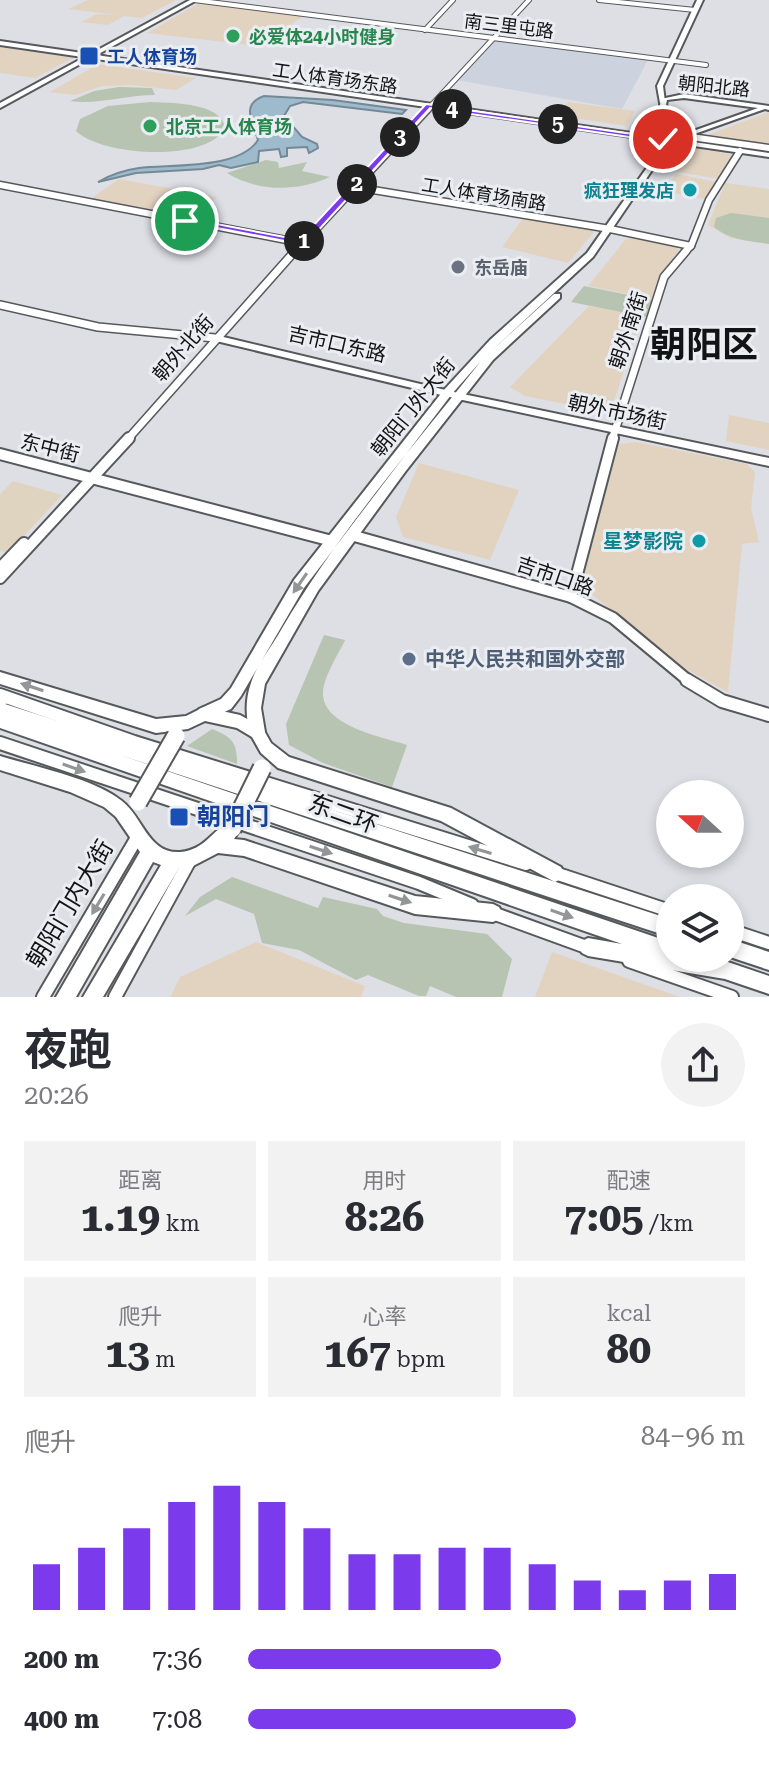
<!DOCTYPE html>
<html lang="zh">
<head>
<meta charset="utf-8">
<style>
	:root { --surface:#fff; --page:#f2f2f3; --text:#2b2b33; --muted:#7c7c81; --accent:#7c3aed }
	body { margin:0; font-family:"Roboto Serif","Noto Sans SC",serif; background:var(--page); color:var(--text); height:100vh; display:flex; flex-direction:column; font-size:30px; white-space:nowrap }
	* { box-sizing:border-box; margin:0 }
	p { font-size:26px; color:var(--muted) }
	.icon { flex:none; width:44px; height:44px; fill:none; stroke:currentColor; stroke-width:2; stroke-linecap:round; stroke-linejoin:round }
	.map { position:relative; height:997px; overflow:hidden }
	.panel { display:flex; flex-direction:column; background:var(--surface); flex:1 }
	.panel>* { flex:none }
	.needle { width:52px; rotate:291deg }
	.buttons { position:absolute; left:656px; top:780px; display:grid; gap:16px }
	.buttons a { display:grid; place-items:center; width:88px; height:88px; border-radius:50%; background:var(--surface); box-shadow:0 4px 12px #0003; font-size:40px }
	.pin { position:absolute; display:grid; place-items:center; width:68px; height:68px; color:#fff; margin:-34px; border:4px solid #fff; border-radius:50%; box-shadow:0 2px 8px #0007 }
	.km { position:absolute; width:40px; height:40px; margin:-20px; border-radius:50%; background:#222; color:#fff; font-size:22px; line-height:40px; text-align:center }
	.round { display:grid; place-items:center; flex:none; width:84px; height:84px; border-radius:42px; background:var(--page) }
	.head { display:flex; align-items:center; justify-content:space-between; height:136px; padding:0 24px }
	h1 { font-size:44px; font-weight:700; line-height:60px }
	.stats { display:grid; grid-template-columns:repeat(3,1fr); gap:12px; height:136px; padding:8px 24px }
	.stats div { display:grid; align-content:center; border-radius:0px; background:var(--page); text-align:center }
	.stats b { font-size:40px; font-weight:700 }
	.stats small { font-size:22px; font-weight:400 }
	.stats p { font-size:22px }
	.chart { height:224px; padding:16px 24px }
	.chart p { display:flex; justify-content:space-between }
	.chart svg { width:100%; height:144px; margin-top:8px; stroke:var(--accent); stroke-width:6 }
	ul { padding:0 24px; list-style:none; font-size:26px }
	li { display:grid; grid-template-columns:128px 96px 1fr; align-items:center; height:60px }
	li i { height:20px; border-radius:10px; background:var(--accent) }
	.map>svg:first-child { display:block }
	.commercial { fill:#e2d3c1 }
	.built { fill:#ccd3de }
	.education { fill:#dfd4c0 }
	.green { fill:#b7c4b1 }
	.water { fill:#9ebbcd; stroke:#748996; stroke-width:2 }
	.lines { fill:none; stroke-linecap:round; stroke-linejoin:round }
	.tertiary-far4-casing { stroke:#56585c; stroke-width:6 }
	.tertiary-far3-casing { stroke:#56585c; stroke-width:9 }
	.tertiary-far2-casing { stroke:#56585c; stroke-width:10 }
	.tertiary-far1-casing { stroke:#56585c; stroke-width:14 }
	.tertiary-casing { stroke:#56585c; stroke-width:16 }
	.secondary-casing { stroke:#56585c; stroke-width:4 }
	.primary-casing { stroke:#56585c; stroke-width:4 }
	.trunk-casing { stroke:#56585c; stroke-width:4 }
	.tertiary-far4 { stroke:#fff; stroke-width:4 }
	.tertiary-far3 { stroke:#fff; stroke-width:6 }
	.tertiary-far2 { stroke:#fff; stroke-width:7 }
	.tertiary-far1 { stroke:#fff; stroke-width:10 }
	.tertiary { stroke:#fff; stroke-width:12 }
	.secondary { fill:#fff; fill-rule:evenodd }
	.primary { fill:#fff; fill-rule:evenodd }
	.trunk { fill:#fff; fill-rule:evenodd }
	.primary-bridge-casing { stroke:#56585c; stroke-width:21; stroke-linecap:butt }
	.primary-bridge { stroke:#fff; stroke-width:17 }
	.oneway { fill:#949596 }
	.route { fill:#7c3aed; stroke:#fff; stroke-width:2 }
	.leisure-dot { fill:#2e9e5b; stroke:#eaedf2; stroke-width:3 }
	.transit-dot { fill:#1a4fb4; stroke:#eaedf2; stroke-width:3 }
	.culture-dot { fill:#0f9aa8; stroke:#eaedf2; stroke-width:3 }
	.worship-dot { fill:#6b7280; stroke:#eaedf2; stroke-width:3 }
	.service-dot { fill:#5c6f8a; stroke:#eaedf2; stroke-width:3 }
	.labels { text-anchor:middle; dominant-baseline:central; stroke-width:6; stroke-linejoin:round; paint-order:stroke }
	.far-street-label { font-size:18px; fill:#121315; stroke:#eaedf2 }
	.far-leisure-label { font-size:18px; font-weight:bold; fill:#27864d; stroke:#eaedf2; text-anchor:start }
	.far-transit-label { font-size:18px; font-weight:bold; fill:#164399; stroke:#eaedf2; text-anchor:start }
	.far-culture-label { font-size:18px; font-weight:bold; fill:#0d838f; stroke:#eaedf2; text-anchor:end }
	.far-worship-label { font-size:18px; font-weight:bold; fill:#5b616d; stroke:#eaedf2; text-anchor:start }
	.street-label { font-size:20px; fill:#121315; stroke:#eaedf2 }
	.culture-label { font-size:20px; font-weight:bold; fill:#0d838f; stroke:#eaedf2; text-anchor:end }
	.service-label { font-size:20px; font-weight:bold; fill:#4e5e75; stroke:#eaedf2; text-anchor:start }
	.near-street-label { font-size:24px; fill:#121315; stroke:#eaedf2 }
	.near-transit-label { font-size:24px; font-weight:bold; fill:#164399; stroke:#eaedf2; text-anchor:start }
	.town-label { font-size:36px; font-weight:bold; fill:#121315; stroke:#eaedf2 }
</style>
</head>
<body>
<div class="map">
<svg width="769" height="997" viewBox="0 0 769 997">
	<rect width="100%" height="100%" fill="#dddfe5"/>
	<g class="commercial">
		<path d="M88 0H176L142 18 124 16 108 25 81 22 97 14 118 15 68 9Z"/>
		<path d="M201 2 305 15 258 46 147 33Z"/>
		<path d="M0 47 73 58 35 78 0 73Z"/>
		<path d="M98 64 196 78 176 90 131 85 102 86 75 95 50 92Z"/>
		<path d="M568 102 635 111 627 126 559 116Z"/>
		<path d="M769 111V148L704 136 767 113Z"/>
		<path d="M697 148 734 155 720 179 677 172 674 168 689 150Z"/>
		<path d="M676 174 717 182 706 199 664 191Z"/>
		<path d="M119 179 217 197 190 220 89 200Z"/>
		<path d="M524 217 590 229 594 232 568 263 502 247Z"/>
		<path d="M634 237 673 245 679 250 664 270 652 299 588 286 625 240Z"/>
		<path d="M589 306 642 316 610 413 525 396 510 387Z"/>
		<path d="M729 415 769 423V450L726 441Z"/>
		<path d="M636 442 747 464 755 472 751 508 759 542 742 544 728 692 684 668 580 585 619 444Z"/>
		<path d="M419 463 519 490 490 560 403 537 396 517Z"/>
		<path d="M256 942 365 986 361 997H170L180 977Z"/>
		<path d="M552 952 680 997H535Z"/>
	</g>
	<path class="built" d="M492 39 649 58 622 109 456 80Z"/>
	<g class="education">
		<path d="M725 183 769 189V244L730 238 708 225Z"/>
		<path d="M13 481 62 495 8 553 0 551V494Z"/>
	</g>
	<g class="green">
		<path d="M119 87 152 88 155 95C126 95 98 105 70 101L94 91Z"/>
		<path d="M150 102C170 103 222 102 225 128 207 163 101 156 76 131L80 119 108 106Z"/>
		<path d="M266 160 278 162 279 168 307 162 302 171 330 177C297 192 258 192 227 173Z"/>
		<path d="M731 213 769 218V244C749 241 730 240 714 227L716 218Z"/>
		<path d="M584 286 653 300 646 317 571 302Z"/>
		<path d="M324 635 345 640C338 655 324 676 323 692 321 726 382 737 407 745L392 787 323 763 289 745 286 724Z"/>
		<path d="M212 729C232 737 237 742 237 764L187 746Z"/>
		<path d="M232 877 318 908 323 897 377 909 383 916 404 923 487 934 512 959 502 997H456L430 986 426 996H419L368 975 356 980 299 950 262 943 254 914 216 899 185 916 200 897Z"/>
	</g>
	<path class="water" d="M264 96 333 100 406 110 402 114 303 102 290 106 284 116 302 137 317 144 318 148 309 153 307 147 287 148V156L281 157 279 149 259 151 258 162 231 168 219 165 203 169 136 173 98 182C110 175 125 170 139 168 171 164 239 170 258 140 253 123 240 104 264 96Z"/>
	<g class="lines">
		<g class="tertiary-far4-casing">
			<g id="tertiary-far4">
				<path d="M194 0 706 65"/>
				<path d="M599 0 695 10"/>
				<path d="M425 30 453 0"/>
				<path d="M426 111 529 0"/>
			</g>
		</g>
		<g class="tertiary-far3-casing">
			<g id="tertiary-far3">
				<path d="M684 136 769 148"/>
				<path d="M0 185 302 243"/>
				<path d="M355 187 610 229 691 246"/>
				<path d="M294 253 428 109"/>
				<path d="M684 253 691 246 709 200 740 151"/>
			</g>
		</g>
		<g class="tertiary-far2-casing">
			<g id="tertiary-far2">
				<path d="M0 305 98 327 215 338"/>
				<path d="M127 440 295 251"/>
				<path d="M612 440 664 277 686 251"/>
			</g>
		</g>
		<g class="tertiary-far1-casing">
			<g id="tertiary-far1">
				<path d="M0 454 332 541"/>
				<path d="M351 535 571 597 613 618 690 682"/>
				<path d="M0 568 24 543"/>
				<path d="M0 578 129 438"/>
				<path d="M571 597 613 438"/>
			</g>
		</g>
		<g class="tertiary-casing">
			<g id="tertiary">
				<path d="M687 680 722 701 769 715"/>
				<path d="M0 695 134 742 526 864"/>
				<path d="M0 743 419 883 472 905"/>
				<path d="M552 872 670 911"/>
				<path d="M490 912 589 948"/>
				<path d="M730 930 769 943"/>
				<path d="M629 961 732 997"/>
				<path d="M43 997 138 836"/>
				<path d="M115 997 190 860"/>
			</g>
		</g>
		<g class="secondary-casing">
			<g id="secondary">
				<path d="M0 41 769 153V157L0 45Z"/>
				<path d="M215 335 458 393 769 458V466L458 399 212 340 211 338Z"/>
			</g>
		</g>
		<g class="primary-casing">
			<g id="primary">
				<path d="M190 0H197L0 108V103Z"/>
				<path d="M697 0H703L663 86 665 102 660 103 657 86Z"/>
				<path d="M0 672 156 719 186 716 204 707 240 715 262 727 271 743 289 757 451 808 561 867 564 873 561 879 555 882 441 821 278 768 261 753 252 737 237 728 205 721 188 729 156 733 0 684Z"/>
				<path d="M0 756C36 767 93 778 122 801 143 817 148 854 180 852 206 850 212 829 232 821L238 823 240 829 234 839 244 840 415 896 493 904 499 907 502 913 499 919 493 922 415 914 244 856 218 853 193 866 179 868 103 997H83L161 865 153 862 76 997H56L140 852 116 817 104 807 70 792 0 770Z"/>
			</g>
		</g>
		<g class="trunk-casing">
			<g id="trunk">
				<path d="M684 94 769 106V110L765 109 686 137 676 153H673L669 151 682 135 758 108 684 98 667 100 666 105 681 121 680 129 593 257 488 354 554 294H560V298L493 360 405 472 318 591 265 684 261 708 265 732 262 737 257 739 252 737C245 721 245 699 251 683 256 666 272 646 281 630 337 534 412 448 481 361L451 395 304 588 241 696 231 709 204 721 199 719 196 714 199 709 221 699 231 688 294 580 443 391 490 340 587 253 674 129 675 121 660 105 661 99Z"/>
				<path d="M0 691 11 694 13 698 11 702 5 704 670 919V937L120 755 670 942V958L719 959 769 976V994L725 979 588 956 582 953 579 947 582 941 588 938 622 944 0 728Z"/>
				<path d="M730 939 769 952V970L730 957Z"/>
			</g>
		</g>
		<use href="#tertiary-far4" class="tertiary-far4"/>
		<use href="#tertiary-far3" class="tertiary-far3"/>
		<use href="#tertiary-far2" class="tertiary-far2"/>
		<use href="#tertiary-far1" class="tertiary-far1"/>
		<use href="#tertiary" class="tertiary"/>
		<use href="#secondary" class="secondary"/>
		<use href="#primary" class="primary"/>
		<use href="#trunk" class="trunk"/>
		<g class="primary-bridge-casing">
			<g id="primary-bridge">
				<path d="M138 802 176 736"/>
				<path d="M232 829 262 768"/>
			</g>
		</g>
		<use href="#primary-bridge" class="primary-bridge"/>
	</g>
	<defs><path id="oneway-solid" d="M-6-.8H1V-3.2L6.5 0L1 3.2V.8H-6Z" transform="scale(2)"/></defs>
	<g class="oneway">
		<use href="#oneway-solid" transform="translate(300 583) rotate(125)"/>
		<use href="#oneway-solid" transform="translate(32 687) rotate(-162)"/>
		<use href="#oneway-solid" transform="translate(74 768) rotate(19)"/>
		<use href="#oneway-solid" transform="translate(321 850) rotate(18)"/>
		<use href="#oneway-solid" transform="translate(480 850) rotate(-163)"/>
		<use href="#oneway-solid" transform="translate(400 899) rotate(18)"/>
		<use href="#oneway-solid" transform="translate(98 904) rotate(121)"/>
		<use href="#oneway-solid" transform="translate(562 914) rotate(19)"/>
	</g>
	<path class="route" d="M426 104 667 139 663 142 430 108 305 245 181 221 185 218 300 240Z"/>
	<g class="leisure-dot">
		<circle cx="233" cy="36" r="8"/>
		<circle cx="150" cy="126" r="8"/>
	</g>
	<g class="transit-dot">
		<rect x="79" y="46" width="20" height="20" rx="4"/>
		<rect x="169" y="807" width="20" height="20" rx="4"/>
	</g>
	<g class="culture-dot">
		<circle cx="690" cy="190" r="8"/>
		<circle cx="699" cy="541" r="8"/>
	</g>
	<circle class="worship-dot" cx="458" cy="267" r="8"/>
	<circle class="service-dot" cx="409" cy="659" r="8"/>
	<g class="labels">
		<g class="far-street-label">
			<text transform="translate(509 26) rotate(7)">南三里屯路</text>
			<text transform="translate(335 78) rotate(8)">工人体育场东路</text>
			<text transform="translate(714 86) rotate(6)">朝阳北路</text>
			<text transform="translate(484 194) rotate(9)">工人体育场南路</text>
		</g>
		<g class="far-leisure-label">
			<text x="249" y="36">必爱体24小时健身</text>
			<text x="166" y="126">北京工人体育场</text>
		</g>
		<g class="far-transit-label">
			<text x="107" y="56">工人体育场</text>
		</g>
		<g class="far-culture-label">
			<text x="674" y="190">疯狂理发店</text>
		</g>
		<g class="far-worship-label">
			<text x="474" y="267">东岳庙</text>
		</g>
		<g class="street-label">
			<text transform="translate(628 330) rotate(-72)">朝外南街</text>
			<text transform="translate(337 344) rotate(13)">吉市口东路</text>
			<text transform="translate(183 348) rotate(-49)">朝外北街</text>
			<text transform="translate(413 407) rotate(-51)">朝阳门外大街</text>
			<text transform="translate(617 412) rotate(12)">朝外市场街</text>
			<text transform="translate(50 448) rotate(14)">东中街</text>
			<text transform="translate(555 576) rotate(19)">吉市口路</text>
		</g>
		<g class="culture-label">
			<text x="683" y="541">星梦影院</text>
		</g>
		<g class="service-label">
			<text x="425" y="659">中华人民共和国外交部</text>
		</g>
		<g class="near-street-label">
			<text transform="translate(343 814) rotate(20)">东二环</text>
			<text transform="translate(70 904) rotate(-59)">朝阳门内大街</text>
		</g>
		<g class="near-transit-label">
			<text x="197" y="817">朝阳门</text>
		</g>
		<g class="town-label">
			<text x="704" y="345">朝阳区</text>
		</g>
	</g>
</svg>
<div class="buttons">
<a><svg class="needle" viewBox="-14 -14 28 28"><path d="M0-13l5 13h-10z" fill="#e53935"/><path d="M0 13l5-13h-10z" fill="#7c7c81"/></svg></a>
<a><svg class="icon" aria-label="layers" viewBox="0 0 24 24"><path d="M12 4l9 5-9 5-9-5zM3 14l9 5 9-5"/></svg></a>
</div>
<div class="pin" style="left:185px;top:221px;background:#1e9e55"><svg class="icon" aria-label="arrive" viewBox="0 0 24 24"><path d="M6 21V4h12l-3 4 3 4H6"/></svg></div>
<div class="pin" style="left:663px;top:139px;background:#d93025"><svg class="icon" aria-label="check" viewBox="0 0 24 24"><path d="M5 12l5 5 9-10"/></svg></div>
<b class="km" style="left:304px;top:241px">1</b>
<b class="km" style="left:357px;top:184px">2</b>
<b class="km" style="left:400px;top:137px">3</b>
<b class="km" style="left:452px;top:109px">4</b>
<b class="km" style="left:558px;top:124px">5</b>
</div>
<section class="panel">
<div class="head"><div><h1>夜跑</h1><p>20:26</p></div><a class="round"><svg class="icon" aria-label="share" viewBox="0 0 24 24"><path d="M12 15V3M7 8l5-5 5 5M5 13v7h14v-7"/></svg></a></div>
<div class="stats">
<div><p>距离</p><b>1.19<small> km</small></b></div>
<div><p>用时</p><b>8:26</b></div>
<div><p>配速</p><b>7:05<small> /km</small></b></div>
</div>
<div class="stats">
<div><p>爬升</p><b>13<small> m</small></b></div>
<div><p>心率</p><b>167<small> bpm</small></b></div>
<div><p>kcal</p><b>80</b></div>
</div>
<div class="chart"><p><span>爬升</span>84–96 m</p>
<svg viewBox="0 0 160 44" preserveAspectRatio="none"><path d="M5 44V30M15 44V25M25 44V19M35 44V11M45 44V6M55 44V11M65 44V19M75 44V27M85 44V27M95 44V25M105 44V25M115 44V30M125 44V35M135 44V38M145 44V35M155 44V33"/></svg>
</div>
<ul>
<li><b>200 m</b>7:36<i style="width:51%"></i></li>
<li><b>400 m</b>7:08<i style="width:66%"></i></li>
</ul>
</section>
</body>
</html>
